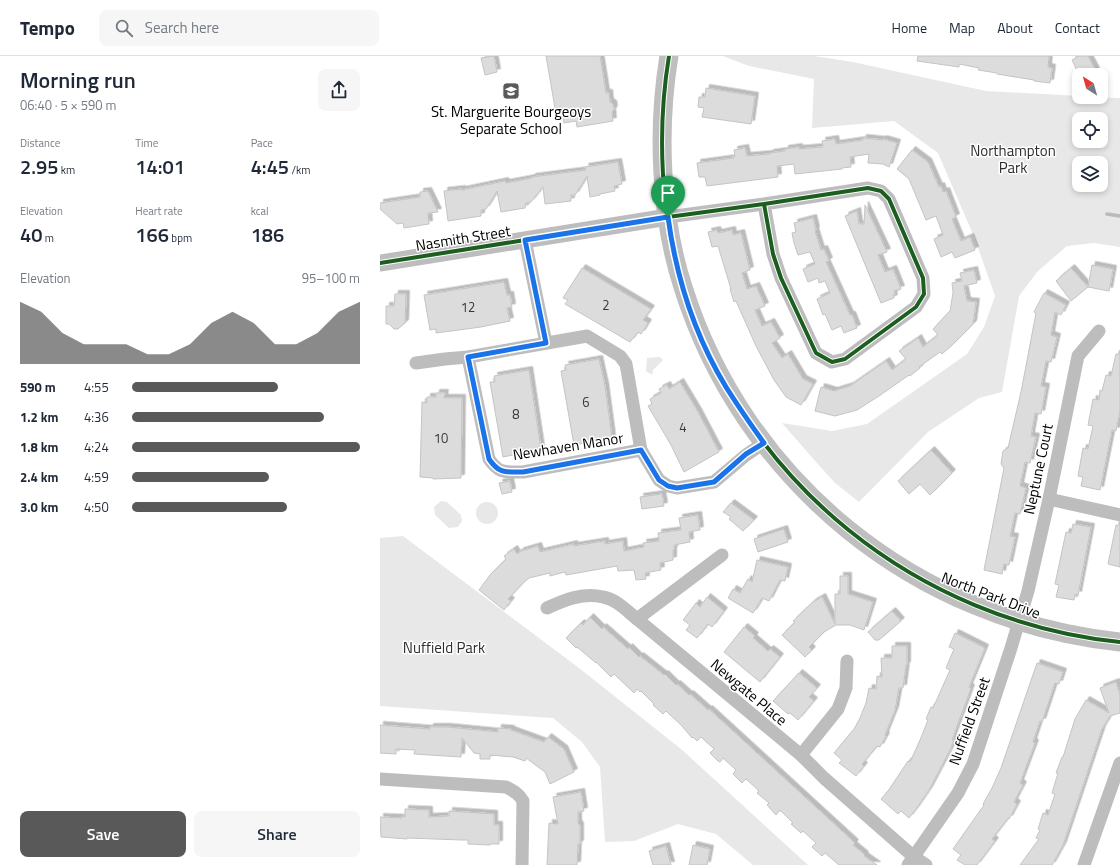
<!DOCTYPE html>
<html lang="en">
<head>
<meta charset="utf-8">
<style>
	:root { --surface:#fff; --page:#f6f6f7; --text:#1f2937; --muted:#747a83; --line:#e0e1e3; --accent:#595959 }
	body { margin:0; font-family:"Titillium Web",sans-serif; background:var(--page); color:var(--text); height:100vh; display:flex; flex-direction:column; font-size:15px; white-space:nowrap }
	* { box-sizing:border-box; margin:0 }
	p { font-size:13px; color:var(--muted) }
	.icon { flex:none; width:22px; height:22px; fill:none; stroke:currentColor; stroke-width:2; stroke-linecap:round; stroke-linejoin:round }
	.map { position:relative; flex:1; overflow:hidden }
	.sheet { display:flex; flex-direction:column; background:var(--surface); width:380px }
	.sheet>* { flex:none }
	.needle { width:26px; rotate:323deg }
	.buttons { position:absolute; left:692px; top:12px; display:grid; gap:8px }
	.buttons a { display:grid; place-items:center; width:36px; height:36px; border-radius:8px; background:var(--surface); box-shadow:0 2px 6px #0003; font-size:20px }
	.pin { position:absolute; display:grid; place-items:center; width:34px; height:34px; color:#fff; margin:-41px -17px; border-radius:50% 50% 50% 0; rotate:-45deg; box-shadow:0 0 4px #0007 }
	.pin .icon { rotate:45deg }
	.round { display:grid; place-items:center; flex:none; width:42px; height:42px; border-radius:8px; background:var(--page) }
	.headline { display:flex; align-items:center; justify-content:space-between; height:68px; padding:0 20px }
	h1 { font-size:22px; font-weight:600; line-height:30px }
	.stats { display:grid; grid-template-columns:repeat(3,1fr); gap:6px; height:68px; padding:4px 20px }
	.stats div { display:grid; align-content:center }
	.stats b { font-size:20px; font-weight:600 }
	.stats small { font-size:11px; font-weight:400 }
	.stats p { font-size:11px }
	.chart { height:112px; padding:8px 20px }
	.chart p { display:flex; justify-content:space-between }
	.chart svg { width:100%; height:72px; margin-top:4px; fill:var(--accent); opacity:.7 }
	.primary-button { display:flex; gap:8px; margin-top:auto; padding:8px 20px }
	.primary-button a { flex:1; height:46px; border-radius:8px; background:var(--accent); color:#fff; font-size:16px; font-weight:600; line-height:46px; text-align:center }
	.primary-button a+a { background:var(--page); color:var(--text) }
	ul { padding:0 20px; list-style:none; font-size:13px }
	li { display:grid; grid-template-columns:64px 48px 1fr; align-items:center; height:30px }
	li i { height:10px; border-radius:5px; background:var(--accent) }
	header { display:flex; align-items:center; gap:24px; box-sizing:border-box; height:56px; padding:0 20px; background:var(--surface); border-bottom:1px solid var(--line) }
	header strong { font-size:19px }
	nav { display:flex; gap:22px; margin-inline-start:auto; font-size:14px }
	.search { width:280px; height:36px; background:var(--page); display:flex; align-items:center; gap:10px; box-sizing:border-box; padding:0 14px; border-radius:8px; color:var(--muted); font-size:15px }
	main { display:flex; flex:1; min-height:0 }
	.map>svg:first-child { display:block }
	.green { fill:#e8e8e8; fill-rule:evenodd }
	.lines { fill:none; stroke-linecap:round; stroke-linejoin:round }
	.stream { stroke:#bababa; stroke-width:3.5 }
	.building { fill:#dcdcdc; stroke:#c4c4c4; filter:url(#shadow) }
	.minor { stroke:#bdbdbd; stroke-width:13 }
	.tertiary { stroke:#bdbdbd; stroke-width:17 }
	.secondary { stroke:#bfbfbf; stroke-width:19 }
	.cycleway-casing { stroke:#fff; stroke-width:6 }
	.cycleway { stroke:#1b5e20; stroke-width:4 }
	.route-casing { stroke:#fff; stroke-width:8 }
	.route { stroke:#1a73e8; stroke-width:5 }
	.labels { text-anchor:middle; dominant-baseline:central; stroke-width:3; stroke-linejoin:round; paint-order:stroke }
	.number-label { font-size:13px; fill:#373737 }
	.poi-label { font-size:15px; fill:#000; stroke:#fff }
	.park-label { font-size:15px; fill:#2d2d2d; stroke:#fff }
	.street-label { font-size:15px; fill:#000; stroke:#fff }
</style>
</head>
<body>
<header>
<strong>Tempo</strong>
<div class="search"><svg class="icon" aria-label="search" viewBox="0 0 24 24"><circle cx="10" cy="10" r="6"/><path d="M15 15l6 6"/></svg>Search here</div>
<nav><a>Home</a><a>Map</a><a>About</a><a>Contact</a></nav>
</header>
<main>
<section class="sheet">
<div class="headline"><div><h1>Morning run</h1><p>06:40 · 5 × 590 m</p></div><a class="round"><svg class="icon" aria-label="share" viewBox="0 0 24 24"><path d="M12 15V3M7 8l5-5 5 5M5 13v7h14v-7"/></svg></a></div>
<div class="stats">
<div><p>Distance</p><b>2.95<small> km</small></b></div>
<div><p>Time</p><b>14:01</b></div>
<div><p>Pace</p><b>4:45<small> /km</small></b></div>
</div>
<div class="stats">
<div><p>Elevation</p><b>40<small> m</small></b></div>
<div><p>Heart rate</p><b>166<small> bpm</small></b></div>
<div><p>kcal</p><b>186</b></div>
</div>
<div class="chart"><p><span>Elevation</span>95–100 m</p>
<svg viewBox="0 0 160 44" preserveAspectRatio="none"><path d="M0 44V6L10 12L20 25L30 32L40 32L50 32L60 38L70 38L80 32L90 19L100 12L110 19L120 32L130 32L140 25L150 12L160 6V44z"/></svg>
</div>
<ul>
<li><b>590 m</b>4:55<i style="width:64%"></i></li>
<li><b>1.2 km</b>4:36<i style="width:84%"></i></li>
<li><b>1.8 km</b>4:24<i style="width:100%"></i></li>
<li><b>2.4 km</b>4:59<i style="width:60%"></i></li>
<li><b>3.0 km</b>4:50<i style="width:68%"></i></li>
</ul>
<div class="primary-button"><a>Save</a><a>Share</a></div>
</section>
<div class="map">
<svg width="740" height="809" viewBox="0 0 740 809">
	<defs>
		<filter id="shadow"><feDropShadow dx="3.5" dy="-3.5" stdDeviation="0" flood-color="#0004"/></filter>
	</defs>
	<rect width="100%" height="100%" fill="#fff"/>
	<g class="green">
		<path d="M343 0H434L473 6 606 35 699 40V41L740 42V191L714 187 687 190 658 215 639 240 622 336 599 342 548 376 479 446 455 427 436 406 402 367 452 375 487 368 587 298 604 271 615 240 595 183 558 97 514 65 432 72 434 23 369 10ZM699 63H721V85H699ZM699 107H721V129H699Z"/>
		<path d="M280 301 283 304 273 314 272 319 266 315 267 302Z"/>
		<path d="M61 445 67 446 81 459 82 465 78 471 69 472 55 459 54 451Z"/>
		<circle cx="107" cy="457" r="11"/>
		<path d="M23 480 199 612 301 693 428 809H373L336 778 298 768 254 785 225 786 220 711 202 686 173 662 0 650V482Z"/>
	</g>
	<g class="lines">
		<path class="stream" d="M727 158 740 160"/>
	</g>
	<g class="building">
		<path d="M114 0 117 16 105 19 101 2Z"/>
		<path d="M166 0H220L226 37H229L230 46 233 48 234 53 232 56 233 65 197 71 196 65 184 67 181 51 175 52Z"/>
		<path d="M538 0H669L668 11 672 12 670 27 654 25V24L617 18V17L598 14 599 12 579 8V11L537 5Z"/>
		<path d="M699 0H708L716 15 708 19H699L692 4Z"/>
		<path d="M326 32 375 40 371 68 322 61 324 52 318 51 319 41H325Z"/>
		<path d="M483 82 503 84V83L517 87 509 111 503 108 488 107 489 98 470 101 471 111 462 112V113L415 118 414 108 397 110 398 121 327 130 325 121H319L317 107 354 102 353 100H355L354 94 365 92 367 100 390 98V97L405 95V93L419 91V93L442 91 443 90 442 85 455 83 456 88 483 84Z"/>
		<path d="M532 94 548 106 559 131 561 130 563 136 566 135 576 161 572 163 581 185 590 181 595 194 575 202 572 196 561 201 554 183 563 179 556 160 546 164 529 123 517 113Z"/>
		<path d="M238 106 242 128 234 130 235 135 220 138V139L210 141 207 120 195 139H191V145L165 148 163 131 151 146 146 147 145 152 121 156 117 135 106 153 101 154V160L68 165 64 135 82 133V134L125 125 126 127 152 122V121L206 114 205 111Z"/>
		<path d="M48 135 58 156 48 157 49 168 24 172 23 167 17 168 0 153V147L40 141V136Z"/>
		<path d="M485 149 507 196 498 199 505 216 513 213 521 233 514 235 515 238 513 239 514 242 501 247 465 160 477 155 479 168H484Z"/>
		<path d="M433 162 436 174 435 175 441 194 444 193 449 205 446 206 470 259H472L477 272 464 277 461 270 452 274 445 258 443 259 437 243 450 237 445 225 439 227 438 222 428 226 423 213 435 208 430 196 418 199 414 187 412 177 416 176 414 167Z"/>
		<path d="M337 174 338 177 352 174 353 179 361 177 370 214 362 217 367 233 376 230 385 250 375 254 382 270 391 266 400 282 392 287 402 302 408 298 423 323 433 328 421 349 406 341 394 324 376 290 356 245 354 246 350 233H351L338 190 332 191 328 176Z"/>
		<path d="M712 209 733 213 729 235 708 231Z"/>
		<path d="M202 212 271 253 263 264 268 267 261 278 258 276 250 286 185 248 188 244 183 242Z"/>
		<path d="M691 212 708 231 691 245 676 225Z"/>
		<path d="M594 214 597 227 584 230 587 245 596 246 593 268 571 290 562 298 560 296 539 311 540 312 530 320 529 319 499 340 477 354 455 360 435 355 441 331 454 335 470 330 506 305 512 314 526 303 519 295 538 282 543 291 558 279 553 273 570 255 573 237 572 227 582 225 580 217Z"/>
		<path d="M124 226 127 239H130L132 251 127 252 130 265 101 271 56 277V273L50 274 44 239Z"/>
		<path d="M664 237 686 249 681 259 675 256 671 279 677 281 671 306 666 305 661 330 666 331 661 358 655 357 651 380 656 381 650 407 645 406 640 430 646 432 640 458 635 457 630 480 635 481 629 509 624 508 622 518 604 514 624 412 621 408 623 395 628 392 641 336 656 257 654 256Z"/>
		<path d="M15 238H26L25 267 18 273H14L9 268H6V250H14Z"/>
		<path d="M736 298H740V355L736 375 732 374 720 434 701 430 703 421 698 420 703 392 708 393 713 370 708 369 713 343 719 344 720 334 722 335 726 319 731 320Z"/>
		<path d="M219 303 225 330 232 382 194 389 181 315 186 314 185 309Z"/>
		<path d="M149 314 161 393 123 401 110 326H115L114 320Z"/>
		<path d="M300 326 318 356 339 396 304 416 291 389 268 350 272 348 270 343 281 337 279 333 287 329 289 333Z"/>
		<path d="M56 337H65L64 342H82L81 422 53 423V422L40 421 42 346 47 347V341H56Z"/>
		<path d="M551 394 572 417 550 439 540 428 529 438 518 425Z"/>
		<path d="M130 425 132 436 122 438 119 427Z"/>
		<path d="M282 438 284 450 262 453 260 441Z"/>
		<path d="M351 447 374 464 363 475 349 463 351 461 343 456Z"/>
		<path d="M318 459 320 474 309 476 310 486 294 489V494H293V504L280 507 281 514 265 517 266 523 256 524 254 514 238 515 237 510 186 519 185 516 170 520V517L149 522 144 526 128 543 131 545 124 554 99 534 110 519 126 503 124 500 134 493 137 498 141 495 158 490 160 496 194 488V490L225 485V488L243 485 244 495 264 491 263 487 279 485 278 477 301 474 299 462Z"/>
		<path d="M693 468 711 471 698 539 695 538 694 544 676 541 679 529 675 528 686 476 691 477Z"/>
		<path d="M736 469H740V511L728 508Z"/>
		<path d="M404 473 408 486 378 496 374 483Z"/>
		<path d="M377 504 408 511 405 525 400 524 389 545 382 542 373 557 348 542 353 533 360 537 368 523 372 526Z"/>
		<path d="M460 520H468V538L493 546 484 574 470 569H456L444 576 429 591 432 594 425 601 402 579 415 566 413 565 433 546 442 541 455 568V538H460Z"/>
		<path d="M327 541 344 555 332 571 328 568 317 582 306 574 310 569 303 564 316 547 320 551Z"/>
		<path d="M512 555 521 565 499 584H495L488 576Z"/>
		<path d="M210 561 222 573 223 571 248 593 249 591 259 601 260 600 284 619 285 618 296 629 297 628 309 639 310 638 328 654 329 653 475 787 473 789 485 799 484 800 497 809H459L445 797 442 800 432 791 436 787 423 775 421 777 411 768 413 767 400 754 396 759 387 749 389 747 377 737 379 735 366 723 362 727 353 718 356 714 343 702 340 706 338 705 330 697 334 693 321 681 317 685 313 681 312 682 302 670 286 655 283 658 273 649 274 648 261 635 260 636 257 633 254 637 234 618 231 621 216 606V607L197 591 196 592 186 582 201 567 203 569Z"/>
		<path d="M364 571 375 580 373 582 388 595 390 593 400 601 380 626 344 596Z"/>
		<path d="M575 577 605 592 589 631 591 632 572 684H574L570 694 549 734 536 753 529 762 521 755 518 758 501 743 508 735 528 705 530 706 540 684 548 664 546 663 551 651 553 652 570 614 566 612 574 593 569 591Z"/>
		<path d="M512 590H527V609H526L523 632H519L515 654 505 679 506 680 500 691 497 690 482 708 484 710 476 720 459 707 462 704 454 697 474 673 480 662 486 647 489 632 496 633 497 620 502 621 501 602H512Z"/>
		<path d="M657 607 683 616 679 628 675 627 662 666 660 665 653 686 655 687 640 727 643 729 634 746 637 748 629 763 628 762 612 783 615 785 597 809H585L577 804 581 799 573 793 604 749 603 748 612 732 621 712Z"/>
		<path d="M419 617 437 632 429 641 434 645 418 664 410 657 408 658 393 645Z"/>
		<path d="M736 626 740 639V657L730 660 722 673 683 789 672 809H640L659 783 656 782 660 774 658 773 663 757 668 759 675 738 672 737 678 717H676L682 701H683L695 663 706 644 729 657 720 632Z"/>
		<path d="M0 669 50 673V671H67L118 676V672L131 673V674L164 686 168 681 184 693 194 716 170 728 165 716 146 702 145 705 133 701 110 699V703H100V698L94 697 82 682 81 701 34 698 35 694 16 693V698L0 697Z"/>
		<path d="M201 736 204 755 198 756V767L200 770V788H198L197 809H167L169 767 178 768 173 741Z"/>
		<path d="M25 753 49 754V761L69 760V755L114 758V769H119V788H110V789L88 788V784H82L27 782V783L1 781 0 761 22 762V760L25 761Z"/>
		<path d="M313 789 330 793 327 809H309Z"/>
		<path d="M286 790 291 809H273L269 795Z"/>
	</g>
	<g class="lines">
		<g class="minor">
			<path d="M288 161 384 148 488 132 501 135 509 143 543 222 544 238 536 251 465 303 452 306 436 297 401 222 393 198 384 148"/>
			<path d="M145 184 166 287"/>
			<path d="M88 301 109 403C119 418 126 416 143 416L261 394"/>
			<path d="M36 307 65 303 88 301 207 280 240 300 246 308 261 394 279 424 288 430 297 432 334 426 366 399 384 387"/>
			<path d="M669 443 740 459"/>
			<path d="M167 552C184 544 204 536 223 541 236 543 247 555 257 563L421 699 444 722 534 801 546 809"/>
			<path d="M257 563 342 499"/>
			<path d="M421 699 458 653 466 632 467 605"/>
			<path d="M0 723 126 731C134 735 139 738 143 745L142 809"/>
			<path d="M528 809 578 737 593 708 631 592 648 535 669 443 698 300 719 275"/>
			<path d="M704 809 740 707"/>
		</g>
		<path class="tertiary" d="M0 207 288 161"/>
		<path class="secondary" d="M289 0C277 72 280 161 303 231 364 426 537 565 740 586"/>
		<g class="cycleway-casing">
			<g id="cycleway">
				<path d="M289 0C277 72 280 161 303 231 364 426 537 565 740 586"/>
				<path d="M0 207 145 184 266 164 384 148 488 132 501 135 509 143 543 222 544 238 536 251 465 303 452 306 436 297 401 222 393 198 384 148"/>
			</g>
		</g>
		<use href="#cycleway" class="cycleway"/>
	</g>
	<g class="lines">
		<g class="route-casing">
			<path id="route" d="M288 161C296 220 315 280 346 331 358 350 371 369 384 387L366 398 334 426 297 432 288 430 279 424 261 394 143 416C126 416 119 418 109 403L88 301 166 287 145 184Z"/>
		</g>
		<use href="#route" class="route"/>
	</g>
	<defs>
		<g id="school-square" transform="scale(0.9)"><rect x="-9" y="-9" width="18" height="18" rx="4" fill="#595959" stroke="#fff"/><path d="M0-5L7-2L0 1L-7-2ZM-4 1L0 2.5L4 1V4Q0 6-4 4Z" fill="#fff"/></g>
	</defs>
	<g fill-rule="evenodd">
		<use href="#school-square" x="131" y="35"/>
	</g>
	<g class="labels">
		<g class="number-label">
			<text x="226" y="249">2</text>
			<text x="88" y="251">12</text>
			<text x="206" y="346">6</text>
			<text x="136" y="358">8</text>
			<text x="303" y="371">4</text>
			<text x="61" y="382">10</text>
		</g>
		<g class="poi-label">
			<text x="131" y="55">St. Marguerite Bourgeoys<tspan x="131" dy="17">Separate School</tspan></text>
		</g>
		<g class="park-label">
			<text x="633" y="94">Northampton<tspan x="633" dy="17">Park</tspan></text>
			<text x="64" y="591">Nuffield Park</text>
		</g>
		<g class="street-label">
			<text transform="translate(83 182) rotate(-9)">Nasmith Street</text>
			<text transform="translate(188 390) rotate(-9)">Newhaven Manor</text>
			<text transform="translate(658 413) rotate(-78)">Neptune Court</text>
			<text transform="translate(611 539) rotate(21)">North Park Drive</text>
			<text transform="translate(369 636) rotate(40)">Newgate Place</text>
			<text transform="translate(589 665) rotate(-70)">Nuffield Street</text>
		</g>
	</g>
</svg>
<div class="buttons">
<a><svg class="needle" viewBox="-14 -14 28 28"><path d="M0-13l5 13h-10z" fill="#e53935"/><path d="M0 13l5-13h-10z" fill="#747a83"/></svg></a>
<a><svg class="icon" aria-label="locate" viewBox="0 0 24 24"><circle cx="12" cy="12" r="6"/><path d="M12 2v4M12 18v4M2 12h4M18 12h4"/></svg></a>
<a><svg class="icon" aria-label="layers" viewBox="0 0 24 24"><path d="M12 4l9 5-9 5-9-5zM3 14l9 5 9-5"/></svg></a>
</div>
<div class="pin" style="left:288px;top:161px;background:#1e9e55"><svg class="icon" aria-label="arrive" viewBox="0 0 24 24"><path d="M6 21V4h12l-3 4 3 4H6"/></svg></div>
</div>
</main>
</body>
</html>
